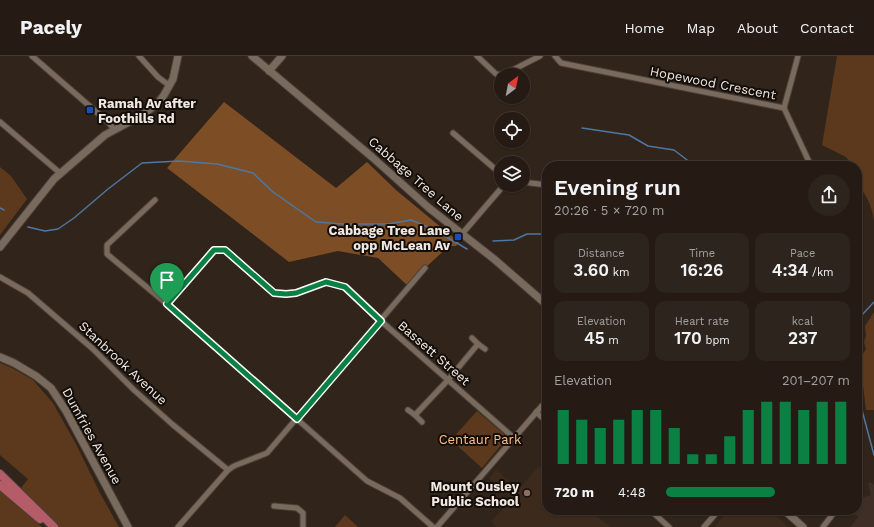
<!DOCTYPE html>
<html lang="en">
<head>
<meta charset="utf-8">
<style>
	:root { --surface:#251b14; --page:#2d241d; --text:#f1f3f6; --muted:#a3a1a0; --line:#423934; --accent:#0b8043 }
	body { margin:0; font-family:"Work Sans",sans-serif; background:var(--page); color:var(--text); height:100vh; display:flex; flex-direction:column; font-size:15px; white-space:nowrap }
	* { box-sizing:border-box; margin:0 }
	p { font-size:13px; color:var(--muted) }
	.icon { flex:none; width:22px; height:22px; fill:none; stroke:currentColor; stroke-width:2; stroke-linecap:round; stroke-linejoin:round }
	.map { position:relative; flex:1; overflow:hidden }
	.drawer { position:absolute; left:542px; top:105px; width:320px; height:354px; display:flex; flex-direction:column; background:var(--surface); border-radius:16px; box-shadow:0 1px 3px #0004,0 0 0 1px var(--line) }
	.drawer>* { flex:none }
	.needle { width:26px; rotate:32deg }
	.buttons { position:absolute; left:494px; top:12px; display:grid; gap:8px }
	.buttons a { display:grid; place-items:center; width:36px; height:36px; border-radius:50%; background:var(--surface); box-shadow:0 1px 3px #0004,0 0 0 1px var(--line); font-size:20px }
	.pin { position:absolute; display:grid; place-items:center; width:34px; height:34px; color:#fff; margin:-41px -17px; border-radius:50% 50% 50% 0; rotate:-45deg; box-shadow:0 0 4px #0007 }
	.pin .icon { rotate:45deg }
	.round { display:grid; place-items:center; flex:none; width:42px; height:42px; border-radius:21px; background:var(--page) }
	.overview { display:flex; align-items:center; justify-content:space-between; height:68px; padding:0 12px }
	h1 { font-size:22px; font-weight:600; line-height:30px }
	.metrics { display:grid; grid-template-columns:repeat(3,1fr); gap:6px; height:68px; padding:4px 12px }
	.metrics div { display:grid; align-content:center; border-radius:10px; background:var(--page); text-align:center }
	.metrics b { font-size:17px; font-weight:600 }
	.metrics small { font-size:11px; font-weight:400 }
	.metrics p { font-size:11px }
	.chart { height:112px; padding:8px 12px }
	.chart p { display:flex; justify-content:space-between }
	.chart svg { width:100%; height:72px; margin-top:4px; stroke:var(--accent); stroke-width:6 }
	ul { padding:0 12px; list-style:none; font-size:13px }
	li { display:grid; grid-template-columns:64px 48px 1fr; align-items:center; height:30px }
	li i { height:10px; border-radius:5px; background:var(--accent) }
	header { display:flex; align-items:center; gap:24px; box-sizing:border-box; height:56px; padding:0 20px; background:var(--surface); border-bottom:1px solid var(--line) }
	header strong { font-size:19px }
	nav { display:flex; gap:22px; margin-inline-start:auto; font-size:14px }
	.map>svg:first-child { display:block }
	.commercial { fill:#3f2e25 }
	.built { fill:#3c2a1c }
	.green { fill:#5c391c }
	.forest { fill:#7d4d26 }
	.lines { fill:none; stroke-linecap:round; stroke-linejoin:round }
	.stream { stroke:#4e77a3; stroke-width:1.5 }
	.street-casing { stroke:#4c423a; stroke-width:7 }
	.secondary-casing { stroke:#4c423a; stroke-width:9 }
	.primary-casing { stroke:#4c423a; stroke-width:10 }
	.street { stroke:#796a5e; stroke-width:5 }
	.secondary { stroke:#796a5e; stroke-width:7 }
	.primary { stroke:#b45d68; stroke-width:8 }
	.route-casing { stroke:#fff; stroke-width:8 }
	.route { stroke:#0b8043; stroke-width:5 }
	.transit-dot { fill:#1a4fb4; stroke:#140e0a; stroke-width:1.5 }
	.education-dot { fill:#8d6e63; stroke:#140e0a; stroke-width:1.5 }
	.labels { text-anchor:middle; dominant-baseline:central; stroke-width:4; stroke-linejoin:round; paint-order:stroke }
	.street-label { font-size:13px; fill:#f1e8e1; stroke:#140e0a }
	.poi-label { font-size:13px; font-weight:bold; fill:#f1e8e1; stroke:#140e0a; text-anchor:end }
	.park-label { font-size:13px; fill:#fabe91; stroke:#140e0a }
</style>
</head>
<body>
<header>
<strong>Pacely</strong>
<nav><a>Home</a><a>Map</a><a>About</a><a>Contact</a></nav>
</header>
<div class="map">
<svg width="874" height="471" viewBox="0 0 874 471">
	<rect width="100%" height="100%" fill="#31241a"/>
	<path class="commercial" d="M868 427H872L874 429V471H850L859 460 843 457 842 454H857V443L871 439Z"/>
	<g class="built">
		<path d="M539 410 547 417V454H590L610 471H497L491 466 512 442 489 422 496 414 519 433Z"/>
		<path d="M729 454H770L789 471H714Z"/>
	</g>
	<g class="green">
		<path d="M837 0H874V165C871 148 868 141 857 128V110H853L846 101 822 89Z"/>
		<path d="M0 111 11 120 27 143 0 179Z"/>
		<path d="M874 256V354H866L860 305 862 299 866 293 864 286 866 280 865 270Z"/>
		<path d="M0 307 12 312 33 324 53 347 76 388 100 437 119 471H59L21 432 28 423 0 399Z"/>
		<path d="M477 355 505 379 506 383 482 412 451 384Z"/>
		<path d="M0 435 42 471H0Z"/>
		<path d="M345 459 358 471H335Z"/>
	</g>
	<path class="forest" d="M224 46 336 132 367 106 396 134 459 186 456 190H449L425 212 409 231 378 202 338 195 289 206 167 112Z"/>
	<g class="lines">
		<g class="stream">
			<path d="M582 72 629 79 648 90 674 94 695 110"/>
			<path d="M0 152 4 154"/>
			<path d="M28 171 45 175 58 173 74 162 108 133 142 107 179 105 217 108 253 117 273 136 316 166 343 168H388L411 164 433 173 467 193"/>
			<path d="M493 185 514 184 527 178H547"/>
			<path d="M857 272 861 260 874 246"/>
			<path d="M857 328 859 343 874 399"/>
		</g>
		<g class="street-casing">
			<g id="street">
				<path d="M32 0 108 66 114 73"/>
				<path d="M139 0 158 21 170 30"/>
				<path d="M477 0 496 18 503 19 540 0"/>
				<path d="M555 0 561 7 784 52"/>
				<path d="M784 52 811 110"/>
				<path d="M784 52 798 0"/>
				<path d="M0 66 60 117"/>
				<path d="M453 77 501 118"/>
				<path d="M523 126 547 129"/>
				<path d="M155 144 107 189V198L167 248 367 425 400 442 433 471"/>
				<path d="M462 178 504 129"/>
				<path d="M0 221 28 237 93 293 134 334 172 368 228 414"/>
				<path d="M167 248 215 194H225L274 237 286 238 296 237 325 226 345 231 381 265 514 382"/>
				<path d="M472 282 478 288"/>
				<path d="M408 354 415 359"/>
				<path d="M536 356 547 366"/>
				<path d="M422 366 415 359 448 324 478 288 485 293"/>
				<path d="M274 450 297 452 303 457V471"/>
				<path d="M650 454 669 471"/>
				<path d="M178 471 228 414 234 410 267 397 425 212"/>
				<path d="M437 471 547 344"/>
				<path d="M704 471 719 454"/>
				<path d="M823 471 836 454"/>
			</g>
		</g>
		<g class="secondary-casing">
			<g id="secondary">
				<path d="M252 0 372 101 429 152 494 203 547 249"/>
				<path d="M269 15 282 0"/>
				<path d="M0 191 54 123 105 79 144 58 158 47 164 39 173 23 178 0"/>
				<path d="M0 301 14 307 36 320 51 332 66 355 128 471"/>
				<path d="M784 454 803 471"/>
			</g>
		</g>
		<g class="primary-casing">
			<g id="primary">
				<path d="M0 418 54 471"/>
				<path d="M0 429 40 463"/>
			</g>
		</g>
		<use href="#street" class="street"/>
		<use href="#secondary" class="secondary"/>
		<use href="#primary" class="primary"/>
	</g>
	<g class="lines">
		<g class="route-casing">
			<path id="route" d="M214 194H225L274 237 286 238 296 237 326 226 345 231 381 265 297 363 167 248Z"/>
		</g>
		<use href="#route" class="route"/>
	</g>
	<g class="transit-dot">
		<rect x="86" y="50" width="8" height="8" rx="2"/>
		<rect x="454" y="177" width="8" height="8" rx="2"/>
	</g>
	<circle class="education-dot" cx="527" cy="437" r="4"/>
	<g class="labels">
		<g class="street-label">
			<text transform="translate(713 27) rotate(11)">Hopewood Crescent</text>
			<text transform="translate(416 123) rotate(41)">Cabbage Tree Lane</text>
			<text transform="translate(434 297) rotate(41)">Bassett Street</text>
			<text transform="translate(123 307) rotate(43)">Stanbrook Avenue</text>
			<text transform="translate(92 380) rotate(61)">Dumfries Avenue</text>
		</g>
		<g class="poi-label">
			<text x="98" y="47" text-anchor="start">Ramah Av after<tspan x="98" dy="15">Foothills Rd</tspan></text>
			<text x="450" y="174">Cabbage Tree Lane<tspan x="450" dy="15">opp McLean Av</tspan></text>
			<text x="519" y="430">Mount Ousley<tspan x="519" dy="15">Public School</tspan></text>
		</g>
		<g class="park-label">
			<text x="480" y="383">Centaur Park</text>
		</g>
	</g>
</svg>
<div class="buttons">
<a><svg class="needle" viewBox="-14 -14 28 28"><path d="M0-13l5 13h-10z" fill="#e53935"/><path d="M0 13l5-13h-10z" fill="#a3a1a0"/></svg></a>
<a><svg class="icon" aria-label="locate" viewBox="0 0 24 24"><circle cx="12" cy="12" r="6"/><path d="M12 2v4M12 18v4M2 12h4M18 12h4"/></svg></a>
<a><svg class="icon" aria-label="layers" viewBox="0 0 24 24"><path d="M12 4l9 5-9 5-9-5zM3 14l9 5 9-5"/></svg></a>
</div>
<div class="pin" style="left:167px;top:248px;background:#1e9e55"><svg class="icon" aria-label="arrive" viewBox="0 0 24 24"><path d="M6 21V4h12l-3 4 3 4H6"/></svg></div>
<section class="drawer">
<div class="overview"><div><h1>Evening run</h1><p>20:26 · 5 × 720 m</p></div><a class="round"><svg class="icon" aria-label="share" viewBox="0 0 24 24"><path d="M12 15V3M7 8l5-5 5 5M5 13v7h14v-7"/></svg></a></div>
<div class="metrics">
<div><p>Distance</p><b>3.60<small> km</small></b></div>
<div><p>Time</p><b>16:26</b></div>
<div><p>Pace</p><b>4:34<small> /km</small></b></div>
</div>
<div class="metrics">
<div><p>Elevation</p><b>45<small> m</small></b></div>
<div><p>Heart rate</p><b>170<small> bpm</small></b></div>
<div><p>kcal</p><b>237</b></div>
</div>
<div class="chart"><p><span>Elevation</span>201–207 m</p>
<svg viewBox="0 0 160 44" preserveAspectRatio="none"><path d="M5 44V11M15 44V17M25 44V22M35 44V17M45 44V11M55 44V11M65 44V22M75 44V38M85 44V38M95 44V27M105 44V11M115 44V6M125 44V6M135 44V11M145 44V6M155 44V6"/></svg>
</div>
<ul>
<li><b>720 m</b>4:48<i style="width:59%"></i></li>
</ul>
</section>
</div>
</body>
</html>
